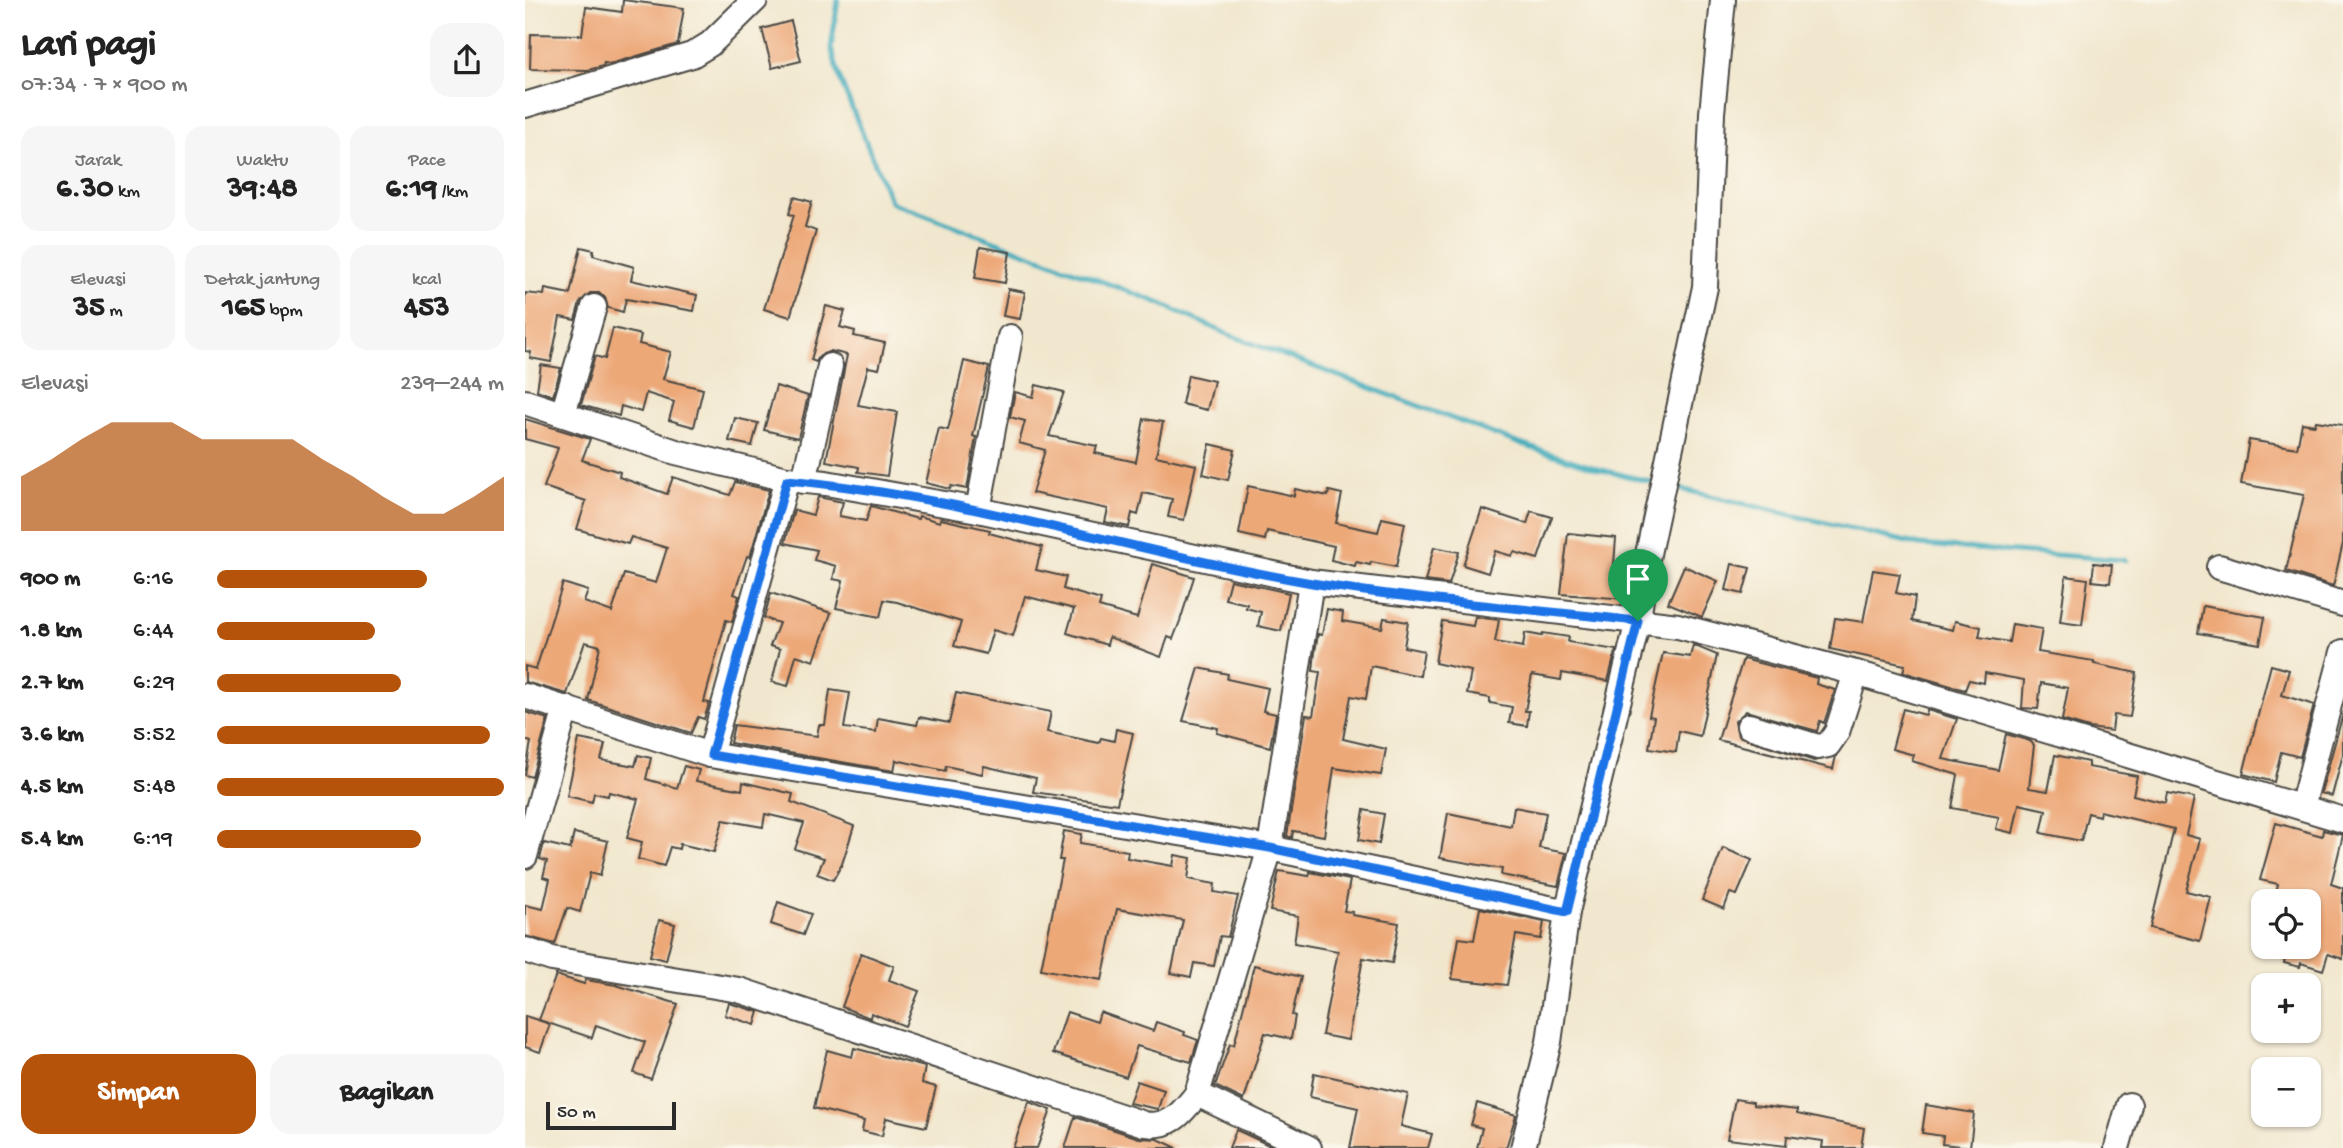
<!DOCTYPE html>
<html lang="id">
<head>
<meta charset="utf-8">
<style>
	:root { --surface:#fff; --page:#f6f6f6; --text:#222; --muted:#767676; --accent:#b45309 }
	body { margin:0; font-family:"Gochi Hand",sans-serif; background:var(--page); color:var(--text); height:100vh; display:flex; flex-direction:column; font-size:26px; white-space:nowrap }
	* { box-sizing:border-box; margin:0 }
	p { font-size:23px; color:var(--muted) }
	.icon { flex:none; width:38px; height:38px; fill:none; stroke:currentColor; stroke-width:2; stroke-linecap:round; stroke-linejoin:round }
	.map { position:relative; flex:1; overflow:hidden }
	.panel { display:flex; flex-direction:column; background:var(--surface); width:525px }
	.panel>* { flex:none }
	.tools { position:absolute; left:1726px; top:889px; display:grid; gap:14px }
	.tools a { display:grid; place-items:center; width:70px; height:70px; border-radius:14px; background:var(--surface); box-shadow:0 2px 5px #0004; font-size:35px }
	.scale { position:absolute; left:21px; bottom:18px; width:130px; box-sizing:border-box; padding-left:7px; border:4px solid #2b2b2b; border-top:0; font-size:19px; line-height:24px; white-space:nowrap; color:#2b2b2b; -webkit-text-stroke:5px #fbf7ec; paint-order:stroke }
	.pin { position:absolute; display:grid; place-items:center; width:60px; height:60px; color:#fff; margin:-72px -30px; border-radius:50% 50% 50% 0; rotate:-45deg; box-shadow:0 0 7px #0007 }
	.pin .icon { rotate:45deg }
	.round { display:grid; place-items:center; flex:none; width:74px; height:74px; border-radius:21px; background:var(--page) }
	.head { display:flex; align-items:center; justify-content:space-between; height:119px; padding:0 21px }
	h1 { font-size:38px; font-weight:700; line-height:52px }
	.figures { display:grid; grid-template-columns:repeat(3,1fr); gap:10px; height:119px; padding:7px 21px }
	.figures div { display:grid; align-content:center; border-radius:18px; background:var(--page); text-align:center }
	.figures b { font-size:30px; font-weight:700 }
	.figures small { font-size:19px; font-weight:400 }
	.figures p { font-size:19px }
	.chart { height:196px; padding:14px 21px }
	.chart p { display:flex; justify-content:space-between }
	.chart svg { width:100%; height:126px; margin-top:7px; fill:var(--accent); opacity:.7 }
	.button { display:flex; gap:14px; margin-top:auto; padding:14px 21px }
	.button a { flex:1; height:80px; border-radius:21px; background:var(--accent); color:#fff; font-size:28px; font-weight:700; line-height:80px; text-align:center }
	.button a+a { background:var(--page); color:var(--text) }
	ul { padding:0 21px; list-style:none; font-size:23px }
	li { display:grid; grid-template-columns:112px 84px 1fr; align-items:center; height:52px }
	li i { height:18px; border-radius:9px; background:var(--accent) }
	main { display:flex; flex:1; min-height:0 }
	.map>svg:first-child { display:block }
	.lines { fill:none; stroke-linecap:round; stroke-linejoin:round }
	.stream { stroke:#3dabbb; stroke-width:5 }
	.building { fill:#eda878 }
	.minor-casing { stroke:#494743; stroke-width:28 }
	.minor { stroke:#fff; stroke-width:24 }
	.route-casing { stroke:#fff; stroke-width:14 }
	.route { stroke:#1a73e8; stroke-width:9 }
</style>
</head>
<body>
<main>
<section class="panel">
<div class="head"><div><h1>Lari pagi</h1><p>07:34 · 7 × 900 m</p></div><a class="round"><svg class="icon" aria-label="share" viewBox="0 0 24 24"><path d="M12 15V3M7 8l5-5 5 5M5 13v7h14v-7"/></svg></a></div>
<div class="figures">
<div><p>Jarak</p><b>6.30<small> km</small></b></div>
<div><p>Waktu</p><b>39:48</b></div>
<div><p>Pace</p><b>6:19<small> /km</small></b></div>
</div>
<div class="figures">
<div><p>Elevasi</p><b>35<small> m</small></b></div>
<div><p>Detak jantung</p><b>165<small> bpm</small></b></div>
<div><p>kcal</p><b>453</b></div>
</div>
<div class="chart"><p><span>Elevasi</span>239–244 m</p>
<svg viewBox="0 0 160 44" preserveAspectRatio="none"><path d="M0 44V25L10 19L20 12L30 6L40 6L50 6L60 12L70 12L80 12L90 12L100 19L110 25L120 32L130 38L140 38L150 32L160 25V44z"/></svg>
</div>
<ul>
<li><b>900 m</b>6:16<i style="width:73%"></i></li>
<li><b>1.8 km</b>6:44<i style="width:55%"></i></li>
<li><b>2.7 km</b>6:29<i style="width:64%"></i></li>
<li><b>3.6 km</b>5:52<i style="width:95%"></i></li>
<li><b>4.5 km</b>5:48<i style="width:100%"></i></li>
<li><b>5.4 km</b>6:19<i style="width:71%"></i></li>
</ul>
<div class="button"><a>Simpan</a><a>Bagikan</a></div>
</section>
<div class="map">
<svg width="1818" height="1148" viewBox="0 0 1818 1148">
	<rect width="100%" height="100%" fill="#fbf7ec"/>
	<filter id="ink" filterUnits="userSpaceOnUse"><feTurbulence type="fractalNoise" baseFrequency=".0143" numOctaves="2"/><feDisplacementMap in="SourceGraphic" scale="14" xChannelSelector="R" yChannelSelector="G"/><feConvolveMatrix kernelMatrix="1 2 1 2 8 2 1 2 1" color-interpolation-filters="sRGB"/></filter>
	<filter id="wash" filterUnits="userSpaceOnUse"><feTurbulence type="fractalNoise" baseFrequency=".00686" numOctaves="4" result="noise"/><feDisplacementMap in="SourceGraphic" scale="28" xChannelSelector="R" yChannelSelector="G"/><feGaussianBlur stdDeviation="1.57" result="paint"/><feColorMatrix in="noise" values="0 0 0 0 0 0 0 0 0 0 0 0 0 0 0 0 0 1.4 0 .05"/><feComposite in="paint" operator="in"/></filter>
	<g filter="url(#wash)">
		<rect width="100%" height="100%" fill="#f1e7ce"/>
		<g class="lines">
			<g class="stream">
				<path d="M313 0 306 48 316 82 366 202 632 302 702 334 995 444 1073 469 1131 483"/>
				<path d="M1143 486 1395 545 1600 560"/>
			</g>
		</g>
		<g id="blocks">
			<g class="building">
				<path d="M98 0 159 8 153 44 85 64 79 63 78 66 63 70 5 69 6 34 57 35 61 7 97 12Z"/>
				<path d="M266 21 276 61 247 68 237 29Z"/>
				<path d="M269 197 287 202 280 227 291 231 265 317 239 309 269 215 264 214Z"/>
				<path d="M56 247 69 250 68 255 109 267 106 280 172 295 169 311 101 299 98 312 83 308 80 297 74 293H65L55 302 50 320 35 317 26 362 5 358 6 352 0 351V293L19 295 20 289 45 294Z"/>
				<path d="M455 247 485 252 480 283 450 278Z"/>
				<path d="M483 289 500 292 495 319 478 316Z"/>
				<path d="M301 306 320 311 315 327 330 331 329 336 360 343 354 369 343 367 333 405 372 412 362 476 333 472 334 467 301 461 322 355 306 351 295 355 291 362 286 360Z"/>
				<path d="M88 328 116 335 114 344 146 352 138 379 178 389 169 427 144 420 149 402 121 393 116 412 96 406 94 416 56 405 70 356 80 359Z"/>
				<path d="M439 361 464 367 448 436 451 437 442 489 426 486 425 489 401 483 414 428 423 430Z"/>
				<path d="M16 365 36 368 28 396 12 390Z"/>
				<path d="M663 375 689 381 682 410 657 404Z"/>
				<path d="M511 385 539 392 524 436 572 446 570 453 611 462 619 419 638 422 631 456 671 465 659 520 643 517 647 499 618 493 613 515 607 513 604 527 580 522 583 509 507 493 520 450 494 443 500 421 485 417 490 392 508 397Z"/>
				<path d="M251 386 283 396 273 438 239 430Z"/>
				<path d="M210 418 233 423 227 446 204 441Z"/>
				<path d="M0 419 65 439 57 460 95 472 94 477 142 494 148 477 205 495 210 482 244 490 225 557 222 556 209 594 214 596 207 622 201 620 179 702 184 703 182 710 179 719 173 717 166 733 63 700 75 646 60 642 42 694 0 682V666L11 669 38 583 63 591 59 602 87 612 99 574 131 583 142 548 106 537 103 544 52 529 61 501 19 487 33 448 0 439Z"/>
				<path d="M1791 421 1818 425V543L1808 586 1761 571 1779 495 1716 484 1724 440 1772 448 1777 423 1790 425Z"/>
				<path d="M685 444 710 450 703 480 678 474Z"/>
				<path d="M723 486 769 496 770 489 803 496 804 491 817 494 811 523 853 532 857 518 880 523 871 567 846 562 845 565 831 562 830 566 806 560 809 546 742 531 740 540 714 534Z"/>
				<path d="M293 497 318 502 314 516 341 521 346 506 393 519 394 516 415 522 416 519 465 530 464 533 517 547 511 570 541 577 538 589 576 600 574 607 612 618 628 564 669 577 655 621 648 639 643 637 636 657 584 637 582 645 542 633 549 609 500 596 488 636 468 630 461 654 429 646 436 622 372 602 359 600 355 617 311 608 318 581 308 579 311 566 289 560 292 550 260 543 269 510 288 515Z"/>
				<path d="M957 509 1002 524 1006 511 1027 517 1013 559 989 552 987 556 970 551 963 573 938 565Z"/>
				<path d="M1043 533 1091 538 1089 565 1105 567 1101 599 1036 594Z"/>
				<path d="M909 547 934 552 924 584 900 581Z"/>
				<path d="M1569 563 1587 565 1585 583 1567 581Z"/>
				<path d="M1207 564 1225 568 1218 594 1201 590Z"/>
				<path d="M1159 566 1193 581 1177 617 1143 603Z"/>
				<path d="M1348 570 1375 574 1371 593 1390 597 1387 621 1428 630 1430 621 1456 627 1454 637 1484 642 1487 624 1517 629 1513 652 1569 661V664L1612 673 1605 717 1589 715 1587 731 1564 728 1537 720 1543 688 1516 683 1513 709 1497 708 1499 680 1460 673 1459 683 1444 680 1440 690 1378 672 1380 665 1305 649 1310 618 1338 622Z"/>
				<path d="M1541 576 1563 579 1557 625 1535 622Z"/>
				<path d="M705 580 764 593 756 631 733 626 736 612 721 608 722 604 700 599Z"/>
				<path d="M246 593 306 613 289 661 271 655 263 686 247 682 255 649 245 646 254 623 239 618Z"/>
				<path d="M1678 606 1740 617 1735 644 1673 633Z"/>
				<path d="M802 609 818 612 817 621 857 628 859 618 883 622 879 647 899 651 895 676 846 666 841 699 826 696 818 739 861 749 856 775 809 768 799 836 768 831 767 838 762 836 781 715 788 716 795 672 788 671 790 652 793 634 797 635Z"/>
				<path d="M950 617 974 620 970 642 998 647 1000 633 1017 636 1018 633 1044 637 1043 642 1091 650 1083 681 1037 673 1036 680 1007 675 1000 711H1004L1002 726 984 723 987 707 965 703V698L942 694 946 671 910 663 917 621 948 626Z"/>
				<path d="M1168 645 1192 655 1175 736 1154 731 1151 752 1124 748 1129 717 1124 716 1138 653 1165 657Z"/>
				<path d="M1218 659 1292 678 1291 684 1310 690 1299 723 1295 721 1292 731 1221 711 1210 721 1213 736 1289 761 1311 756 1308 769 1193 740Z"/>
				<path d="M1746 665 1764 670 1757 695 1789 705 1775 757 1756 752 1749 782 1718 774Z"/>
				<path d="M674 668 703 674 702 679 743 688 738 711 751 714 745 747 692 733 693 728 658 721Z"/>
				<path d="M305 690 325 693 319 728 351 732 353 718 392 725 394 717 424 723 431 693 526 712 522 732 574 743 576 738 589 741 591 729 608 733 592 804 508 792 511 778 459 766 457 774 421 766 420 771 371 760 369 771 205 743 209 725 292 736 294 725H300Z"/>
				<path d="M1378 709 1401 715 1402 710 1432 719 1418 759 1473 770 1481 734 1505 741 1509 745 1504 788 1523 791 1530 755 1563 762V767L1612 776 1608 795 1640 803 1642 793 1669 798 1661 835 1675 839 1661 891 1686 897 1675 941 1625 928 1649 829 1575 811 1574 816 1563 813 1556 841 1516 833 1521 810 1494 804 1488 833 1471 829 1474 817 1427 808 1433 775 1387 761 1389 755 1367 749Z"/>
				<path d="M0 712 23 719 7 777 0 775 6 742 0 740Z"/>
				<path d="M1818 714V754L1807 796 1796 793Z"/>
				<path d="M54 739 80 744 76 760 110 766 113 755 126 758 121 779 152 788 159 766 174 770 171 781 217 790 218 782 268 794 266 802 329 826 317 864 308 880 292 874 299 858 270 849 279 823 240 814 238 827 198 820 189 852 155 844 154 849 145 847 139 866 113 859 117 842 102 838 113 799 84 792 83 796 69 793 67 802 42 796Z"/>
				<path d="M989 807 1021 813 1014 848 1041 853 1033 886 976 875 977 869 915 858 923 813 986 826Z"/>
				<path d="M839 810 859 814 854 844 834 840Z"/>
				<path d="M1751 823 1797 836 1798 830 1818 835 1806 884 1818 888V959L1803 954 1798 970 1776 963 1775 967 1759 963 1762 947H1783V901H1749L1753 884 1735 880Z"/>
				<path d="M539 831 557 834 555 843 603 851 602 858 648 866 650 855 666 858 663 879 690 884 689 892 713 896 703 937 695 936 689 966 669 963 666 977 646 973 658 920 592 909 577 980 516 969 538 860H534Z"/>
				<path d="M49 833 83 841 75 876 65 873 55 912 42 908 30 944 0 936V905L18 909 25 879 18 877 22 861 15 859 19 843 45 849Z"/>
				<path d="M1198 848 1227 860 1212 895 1205 893 1199 909 1177 900Z"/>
				<path d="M754 871 784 876 785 872 825 880 819 911 828 912 827 915 874 923 867 963 838 958 823 1040 797 1035 813 951 769 943 773 916 745 911Z"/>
				<path d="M253 902 286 914 278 935 246 924Z"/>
				<path d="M955 908 1019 922 1016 939 991 935 982 985 927 979 934 938 949 940Z"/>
				<path d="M134 920 150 924 141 960 125 956Z"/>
				<path d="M336 953 369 966 364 980 394 991 380 1026 346 1013 345 1018 317 1007Z"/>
				<path d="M729 965 776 977 767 1015 770 1016 766 1039 740 1033 719 1100 690 1086 705 1044 709 1045Z"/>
				<path d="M31 975 59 984 61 980 91 985 153 1004 126 1079 109 1073 120 1042 71 1025 67 1038 14 1020Z"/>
				<path d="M204 1003 234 1012 230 1025 200 1015Z"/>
				<path d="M542 1012 572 1022 575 1012 628 1031 631 1022 660 1032 659 1035 673 1040 666 1062 612 1046 601 1077 528 1053Z"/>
				<path d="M0 1016 25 1024 15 1052 0 1047Z"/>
				<path d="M329 1048 400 1067 397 1083 411 1087 401 1127 361 1118 357 1136 337 1131 339 1121 289 1108 302 1050 327 1057Z"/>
				<path d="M789 1073 883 1094 876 1126 907 1134 903 1148H825L833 1108 785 1097Z"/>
				<path d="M612 1081 639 1090 633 1109 604 1103Z"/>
				<path d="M1210 1099 1228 1102V1105L1272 1110V1114L1339 1128 1336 1148H1297L1298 1141 1262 1136 1261 1146 1202 1139Z"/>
				<path d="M504 1102 526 1110 512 1148H488Z"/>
				<path d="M952 1103 991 1115 981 1148H952L957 1128 946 1125Z"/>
				<path d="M1401 1105 1449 1113 1445 1147 1417 1144 1418 1136 1397 1133Z"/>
				<path d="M550 1117 614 1138 633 1139 652 1148H540Z"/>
				<path d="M711 1130 718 1133 750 1148H704Z"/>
			</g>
		</g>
	</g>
	<g filter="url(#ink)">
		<use href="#blocks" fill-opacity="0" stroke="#494743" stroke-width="2"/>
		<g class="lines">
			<g class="minor-casing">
				<g id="minor">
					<path d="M0 105 167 55 185 44 230 0"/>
					<path d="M0 402 151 452 262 479 301 483 453 510 786 582 1153 626 1331 673 1818 820"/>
					<path d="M38 414 69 307"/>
					<path d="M279 481 305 366"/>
					<path d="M453 510 485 337"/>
					<path d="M1694 567 1818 604"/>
					<path d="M0 696 185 755 745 848 1042 912"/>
					<path d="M1224 726 1293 747 1303 745 1312 732 1331 673"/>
					<path d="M185 755 262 479"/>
					<path d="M1777 807 1818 652"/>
					<path d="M0 856 41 708"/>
					<path d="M0 950 27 959 214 990 619 1124C646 1128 656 1114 672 1094L745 848 786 582"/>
					<path d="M672 1094 784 1148"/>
					<path d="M998 1148 1024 1042 1042 912 1113 621 1120 568 1180 287 1187 113 1198 0"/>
					<path d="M1592 1148 1604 1105"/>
				</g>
			</g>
			<use href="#minor" class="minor"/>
		</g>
	</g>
	<g class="lines" filter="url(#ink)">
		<g class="route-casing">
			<path id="route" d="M262 480C440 496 611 553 787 583 895 601 1005 609 1113 621L1042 912 745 848 186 755Z"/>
		</g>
		<use href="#route" class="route"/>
	</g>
</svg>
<div class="tools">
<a><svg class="icon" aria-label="locate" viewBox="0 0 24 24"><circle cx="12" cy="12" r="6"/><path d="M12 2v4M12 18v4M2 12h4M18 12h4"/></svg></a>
<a>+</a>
<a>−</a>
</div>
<div class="scale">50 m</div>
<div class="pin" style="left:1113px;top:621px;background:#1e9e55"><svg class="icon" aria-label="arrive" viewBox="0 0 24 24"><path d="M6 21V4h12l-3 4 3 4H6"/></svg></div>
</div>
</main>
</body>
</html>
